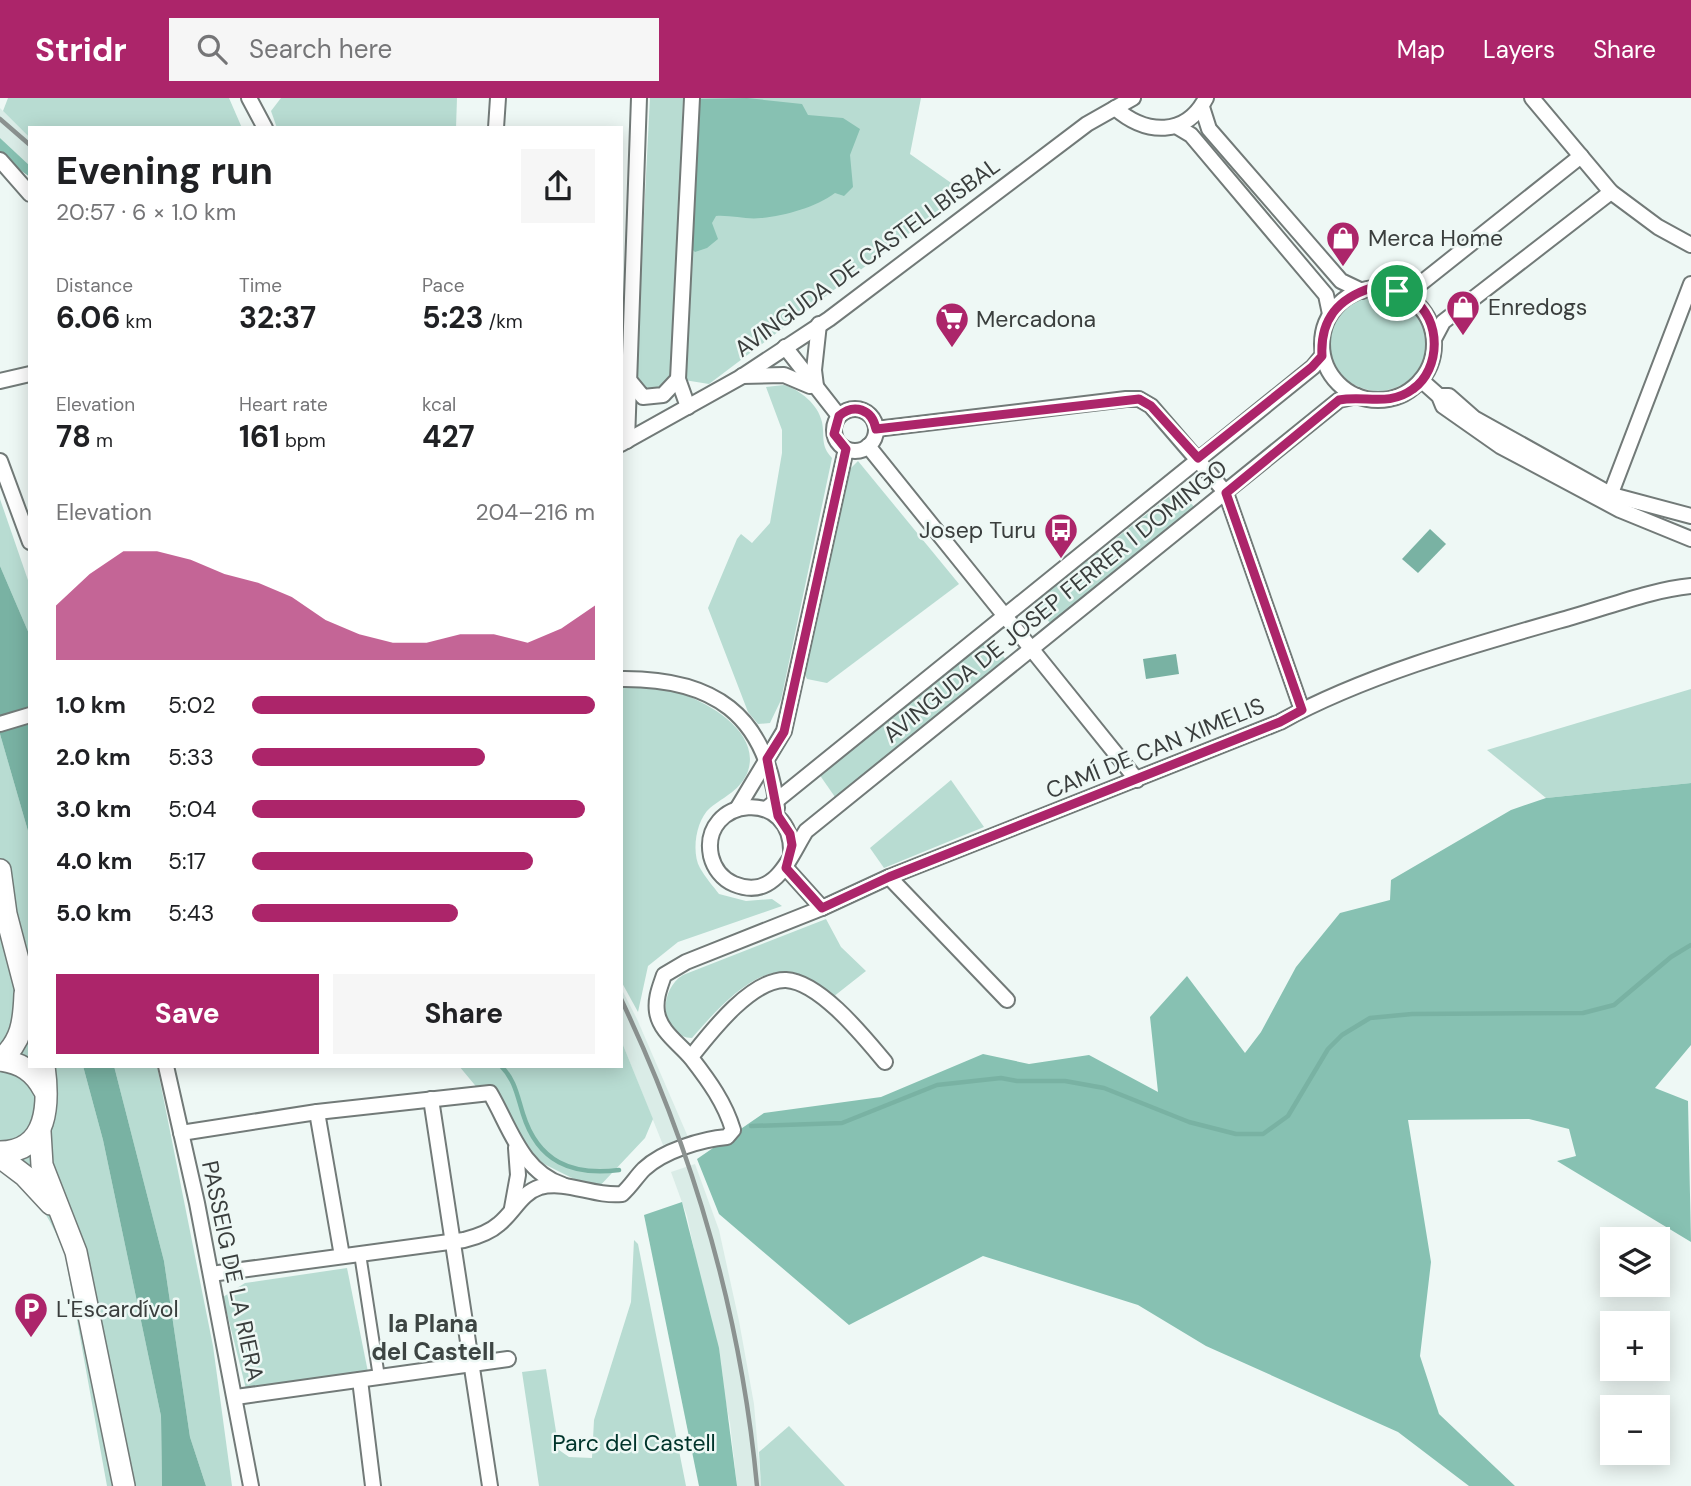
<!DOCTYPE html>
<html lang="en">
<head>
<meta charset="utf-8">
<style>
	:root { --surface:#fff; --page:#f6f6f6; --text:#202124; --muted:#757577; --accent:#ac256a }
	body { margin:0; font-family:"DM Sans",sans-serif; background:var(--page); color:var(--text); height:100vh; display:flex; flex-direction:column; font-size:26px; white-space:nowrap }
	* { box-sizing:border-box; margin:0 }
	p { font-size:23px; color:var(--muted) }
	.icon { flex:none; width:38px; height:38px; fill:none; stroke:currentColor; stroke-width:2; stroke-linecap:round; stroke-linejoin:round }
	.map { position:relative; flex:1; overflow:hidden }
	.details { position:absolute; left:28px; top:28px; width:595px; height:942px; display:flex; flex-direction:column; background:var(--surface); border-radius:0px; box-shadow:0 4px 18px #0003 }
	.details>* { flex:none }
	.fabs { position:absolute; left:1600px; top:1129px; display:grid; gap:14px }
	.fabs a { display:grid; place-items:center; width:70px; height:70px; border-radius:0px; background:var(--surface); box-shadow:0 4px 18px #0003; font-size:35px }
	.pin { position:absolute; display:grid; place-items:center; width:60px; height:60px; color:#fff; margin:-30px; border:4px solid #fff; border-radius:50%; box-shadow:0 2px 7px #0007 }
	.round { display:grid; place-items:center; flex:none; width:74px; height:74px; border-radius:0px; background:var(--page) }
	.overview { display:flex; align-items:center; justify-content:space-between; height:119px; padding:0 28px }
	h1 { font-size:38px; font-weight:700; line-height:52px }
	.figures { display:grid; grid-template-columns:repeat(3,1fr); gap:10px; height:119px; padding:7px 28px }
	.figures div { display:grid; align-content:center }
	.figures b { font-size:30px; font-weight:700 }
	.figures small { font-size:19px; font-weight:400 }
	.figures p { font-size:19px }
	.chart { height:196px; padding:14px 28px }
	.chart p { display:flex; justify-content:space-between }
	.chart svg { width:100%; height:126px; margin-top:7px; fill:var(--accent); opacity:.7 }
	.primary-button { display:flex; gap:14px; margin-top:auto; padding:14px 28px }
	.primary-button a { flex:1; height:80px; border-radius:0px; background:var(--accent); color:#fff; font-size:28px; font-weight:700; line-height:80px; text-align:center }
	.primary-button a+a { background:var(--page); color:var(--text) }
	ul { padding:0 28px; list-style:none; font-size:23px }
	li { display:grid; grid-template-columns:112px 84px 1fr; align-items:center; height:52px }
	li i { height:18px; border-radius:9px; background:var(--accent) }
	header { display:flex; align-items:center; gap:42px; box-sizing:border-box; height:98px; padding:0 35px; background:var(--accent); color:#fff }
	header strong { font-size:33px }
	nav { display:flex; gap:38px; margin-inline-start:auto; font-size:24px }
	.search { width:490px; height:63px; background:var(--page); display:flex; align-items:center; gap:18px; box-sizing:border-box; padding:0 24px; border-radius:0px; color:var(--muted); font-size:26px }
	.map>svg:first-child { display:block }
	.built { fill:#daece7 }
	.green { fill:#b8dcd2 }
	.forest { fill:#87c1b2 }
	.water { fill:#79b2a3 }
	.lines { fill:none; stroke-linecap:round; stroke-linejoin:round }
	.stream { stroke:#79b2a3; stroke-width:4.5 }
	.pedestrian-casing { stroke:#727a78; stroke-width:14 }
	.minor-casing { stroke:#727a78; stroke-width:18 }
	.secondary-casing { stroke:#727a78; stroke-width:24 }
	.pedestrian { stroke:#fff; stroke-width:10 }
	.minor { stroke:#fff; stroke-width:14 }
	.secondary { stroke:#fff; stroke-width:21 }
	.rail { stroke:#8b9290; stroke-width:4.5 }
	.route-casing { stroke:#fff; stroke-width:14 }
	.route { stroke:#ac256a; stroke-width:9 }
	.labels { text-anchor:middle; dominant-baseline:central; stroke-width:5; stroke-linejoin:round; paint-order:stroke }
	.poi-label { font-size:23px; fill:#3a3e3d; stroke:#eef8f5; text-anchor:start }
	.street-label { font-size:23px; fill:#3a3e3d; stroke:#eef8f5 }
	.park-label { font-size:23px; fill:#00342b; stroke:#eef8f5 }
	.neighbourhood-label { font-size:24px; font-weight:bold; fill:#3d4543; stroke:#eef8f5 }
</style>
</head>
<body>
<header>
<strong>Stridr</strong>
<div class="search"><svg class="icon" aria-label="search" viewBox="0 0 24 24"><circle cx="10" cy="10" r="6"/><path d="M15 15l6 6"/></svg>Search here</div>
<nav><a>Map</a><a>Layers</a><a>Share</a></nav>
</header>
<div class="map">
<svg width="1691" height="1388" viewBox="0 0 1691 1388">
	<rect width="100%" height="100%" fill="#eef8f5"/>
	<g class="built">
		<path d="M0 10 30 40V68L0 40Z"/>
		<path d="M621 890 637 921 688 1039 663 1047 621 942Z"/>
		<path d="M695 1066 719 1132 739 1223 754 1306 761 1388H737L730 1325 687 1118 671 1074Z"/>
	</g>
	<g class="green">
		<path d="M8 0H229L242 30H30V40L3 13Z"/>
		<path d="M281 0H457L456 30H277L271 13Z"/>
		<path d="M650 0H683L673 260 670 284 662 292C645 292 640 287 636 272Z"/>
		<path d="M692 0H921L910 56 964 94 709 286 678 281Z"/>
		<circle cx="1378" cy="245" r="48"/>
		<path d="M784 287C800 292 818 306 822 324 825 339 820 347 832 360L781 602 770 625 758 626 748 614 708 510 737 441 741 436 752 445 770 425 782 355V332L766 289Z"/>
		<path d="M858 363 959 486 827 585 807 581 804 575 846 375Z"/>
		<path d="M1179 391 1195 410 1050 525 1034 504Z"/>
		<path d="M0 401 30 488V538L0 468Z"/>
		<path d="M990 540 1006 562 835 699 819 676Z"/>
		<path d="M621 589C643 590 665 589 685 597 714 608 760 636 748 673 741 692 725 698 710 710 696 722 691 754 700 770 705 779 713 788 719 796L746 803 772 801 782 808 678 844 648 868 638 914 621 883Z"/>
		<path d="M1691 591V685L1546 700 1487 652Z"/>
		<path d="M0 636 30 740V968H83L103 1042 161 1318 162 1388H107L65 1156C47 1113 37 1099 0 1071Z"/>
		<path d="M951 682 984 729 884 770 870 750Z"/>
		<path d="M826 821 841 849 866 873 833 899C821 891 810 881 795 876 757 863 714 915 692 940 659 939 658 892 683 877Z"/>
		<path d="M621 942 653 1021 645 1040 596 1092 538 1063 459 968H621Z"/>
		<path d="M114 968H157L213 1248 232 1388H206L190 1339 164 1163Z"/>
		<path d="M634 1142 638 1146 686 1388H539L522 1274 546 1271 559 1352 569 1359 592 1360 594 1322 631 1204Z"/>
		<path d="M347 1170 368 1274 246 1291 223 1199 245 1185Z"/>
		<path d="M789 1328 845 1388H761L759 1354Z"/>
	</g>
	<g class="forest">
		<path d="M747 0 802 6 808 17 843 20 860 31 850 57 853 89 844 98 835 95C816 109 785 118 761 120 747 122 732 117 716 118L712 125 718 141 707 150 695 154 688 147 699 1Z"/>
		<path d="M0 40 30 68V79L0 58Z"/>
		<path d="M1691 685V947L1655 990 1688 1003 1691 1144 1557 1063 1576 1058 1569 1031 1529 1021 1408 1022 1431 1164 1420 1258 1439 1316 1515 1388H1469L1398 1334 1206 1248 1138 1207 983 1158 849 1227 719 1116 697 1061 764 1015 881 999 983 956 1029 966 1089 957 1158 994 1150 919 1187 878 1245 955 1261 934 1296 869 1340 815 1390 802 1391 782 1511 712 1546 700Z"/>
		<path d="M682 1104 719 1250 737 1388H699L644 1117Z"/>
	</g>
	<g class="water">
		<path d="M1430 431 1446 446 1418 475 1402 461Z"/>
		<path d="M0 468 30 538V740L0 636Z"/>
		<path d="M1176 556 1179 576 1146 581 1143 561Z"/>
		<path d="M83 968H114L164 1163 190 1339 206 1388H162L161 1318 103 1042Z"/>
	</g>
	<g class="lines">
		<g class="stream">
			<path d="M501 968C515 982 517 997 523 1016 538 1064 572 1078 619 1072"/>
			<path d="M751 1028 842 1025 937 987 1001 980 1017 983H1065L1104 990 1189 1024 1236 1036H1263L1288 1018 1328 951 1342 937 1370 920 1412 916 1583 915 1614 907 1671 859 1691 847"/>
		</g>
		<g class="pedestrian-casing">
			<path id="pedestrian" d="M360 1156 379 1279"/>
		</g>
		<g class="minor-casing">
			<g id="minor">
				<path d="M249 0 265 30"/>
				<path d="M1532 0 1611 94 1658 129 1691 147"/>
				<path d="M1202 9 1209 31 1341 183 1362 193"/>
				<path d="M1115 10C1146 37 1186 39 1206 0"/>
				<path d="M1176 28 1191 37 1326 197 1330 216"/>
				<path d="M496 30 498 0"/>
				<path d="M0 62 30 96"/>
				<circle cx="1378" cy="246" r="56"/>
				<path d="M1397 193 1415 190 1581 58"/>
				<path d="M1434 241 1443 224 1611 94"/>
				<path d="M785 249 839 318"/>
				<path d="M742 278 784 277 810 288"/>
				<path d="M629 282 643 299 663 297 678 281"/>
				<path d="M1421 282 1439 298 1443 308 1500 348 1620 412 1691 441"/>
				<path d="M0 283 30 276"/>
				<path d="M816 288 814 272 819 226"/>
				<path d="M1439 298H1449L1474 320 1612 397 1691 418"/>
				<path d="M688 309 678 281 692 0"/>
				<circle cx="855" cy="332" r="21"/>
				<path d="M876 331 1126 301H1139L1151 308 1226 395 1302 612"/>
				<path d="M627 343 639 0"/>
				<path d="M621 346 741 279 829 221 1087 26 1133 0"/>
				<path d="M868 348 1137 682"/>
				<path d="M0 363 30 444"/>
				<path d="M1608 403 1691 186"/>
				<path d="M621 581C713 580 766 616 777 710"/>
				<path d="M0 626 30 617"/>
				<path d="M737 711 784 633 846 351"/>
				<path d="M766 711 1313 269 1322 258"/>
				<path d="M791 758C795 687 699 699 711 758 714 770 722 781 734 786 775 803 789 760 806 733L1339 302 1357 298"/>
				<path d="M786 770 822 810"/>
				<path d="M889 779 1007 902"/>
				<path d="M691 959C710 935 751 881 786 882 820 884 864 939 885 964"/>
				<path d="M166 968 197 1105 251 1388"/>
				<path d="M431 1001 490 1388"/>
				<path d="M317 1014 342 1158"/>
				<path d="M181 1035 317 1014 490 995C510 1029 521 1073 563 1087"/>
				<path d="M512 1110 518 1077 516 1050"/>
				<path d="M211 1176 464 1142C476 1139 489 1135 499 1126 514 1114 521 1095 540 1089 567 1082 594 1099 622 1096 631 1088 636 1079 644 1071 663 1053 702 1041 727 1039L733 1032C725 1005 709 983 692 961 680 946 660 934 657 914 655 900 660 889 664 877L686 864 822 810 889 779 1280 624C1367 576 1477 546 1572 519 1611 508 1651 492 1691 488"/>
				<path d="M360 1282 373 1388"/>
				<path d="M236 1299 508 1261"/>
			</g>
		</g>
		<g class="secondary-casing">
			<g id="secondary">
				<path d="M0 772 6 816 30 908"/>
				<path d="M0 962C22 944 24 923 25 896"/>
				<path d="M0 962C21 965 34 973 44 992"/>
				<path d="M40 1034 42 1067 76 1154 124 1388"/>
				<path d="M0 1054C49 1054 49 1004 44 968"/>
				<path d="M0 1059 25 1078 51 1106"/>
			</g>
		</g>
		<use href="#pedestrian" class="pedestrian"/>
		<use href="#minor" class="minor"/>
		<use href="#secondary" class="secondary"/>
		<g class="rail">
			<path d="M0 21 30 47"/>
			<path d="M621 901C694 1055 741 1218 757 1388"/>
		</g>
	</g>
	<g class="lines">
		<g class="route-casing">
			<path id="route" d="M1371 190C1386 192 1399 192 1412 201 1442 221 1441 271 1413 291 1389 309 1365 297 1339 302L1226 395 1302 612 1280 624 889 779 822 810 786 770 792 747 790 736 778 718 767 661 784 634 846 351 834 336 839 318C854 305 872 311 876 331L1139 301 1151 308 1198 360 1312 269 1322 258C1320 222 1337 201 1371 190Z"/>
		</g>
		<use href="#route" class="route"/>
	</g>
	<defs>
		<g id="shop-pin" transform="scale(1.75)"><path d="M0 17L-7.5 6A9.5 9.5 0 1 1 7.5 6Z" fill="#ac256a" stroke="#eef8f5"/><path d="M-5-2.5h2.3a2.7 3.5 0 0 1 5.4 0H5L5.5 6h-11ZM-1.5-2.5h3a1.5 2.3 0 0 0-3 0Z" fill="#fff"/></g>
		<g id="supermarket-pin" transform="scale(1.75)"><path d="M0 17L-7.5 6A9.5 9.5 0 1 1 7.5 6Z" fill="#ac256a" stroke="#eef8f5"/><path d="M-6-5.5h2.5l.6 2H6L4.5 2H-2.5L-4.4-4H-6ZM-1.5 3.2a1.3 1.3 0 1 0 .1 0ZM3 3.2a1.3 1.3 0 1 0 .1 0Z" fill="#fff"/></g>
		<g id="bus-pin" transform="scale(1.75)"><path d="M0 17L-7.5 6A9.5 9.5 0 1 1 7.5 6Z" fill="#ac256a" stroke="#eef8f5"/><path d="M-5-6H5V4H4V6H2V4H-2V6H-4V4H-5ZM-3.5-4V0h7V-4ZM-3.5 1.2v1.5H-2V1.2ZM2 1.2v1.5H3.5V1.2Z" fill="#fff"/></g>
		<g id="parking-pin" transform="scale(1.75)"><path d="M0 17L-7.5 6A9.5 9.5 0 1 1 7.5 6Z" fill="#ac256a" stroke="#eef8f5"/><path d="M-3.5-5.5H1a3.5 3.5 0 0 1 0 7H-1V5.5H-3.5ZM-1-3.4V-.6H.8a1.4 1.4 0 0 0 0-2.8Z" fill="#fff"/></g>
	</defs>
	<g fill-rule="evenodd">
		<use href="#shop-pin" x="1343" y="140"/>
		<use href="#shop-pin" x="1463" y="209"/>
		<use href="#supermarket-pin" x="952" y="221"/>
		<use href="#bus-pin" x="1061" y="432"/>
		<use href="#parking-pin" x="31" y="1211"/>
	</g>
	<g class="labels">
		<g class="poi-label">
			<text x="1368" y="140">Merca Home</text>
			<text x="1488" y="209">Enredogs</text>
			<text x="976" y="221">Mercadona</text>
			<text x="1036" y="432" text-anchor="end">Josep Turu</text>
			<text x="56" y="1211">L'Escardívol</text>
		</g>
		<g class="street-label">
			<text transform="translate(867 159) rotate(-36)">AVINGUDA DE CASTELLBISBAL</text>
			<text transform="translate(1055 503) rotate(-39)">AVINGUDA DE JOSEP FERRER I DOMINGO</text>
			<text transform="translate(1155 650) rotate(-22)">CAMÍ DE CAN XIMELIS</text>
			<text transform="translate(233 1173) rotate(78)">PASSEIG DE LA RIERA</text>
		</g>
		<g class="park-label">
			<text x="634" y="1345">Parc del Castell</text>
		</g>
		<g class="neighbourhood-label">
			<text x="433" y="1225">la Plana<tspan x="433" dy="28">del Castell</tspan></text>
		</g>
	</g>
</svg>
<div class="fabs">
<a><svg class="icon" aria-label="layers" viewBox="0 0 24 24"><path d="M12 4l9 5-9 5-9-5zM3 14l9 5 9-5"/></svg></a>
<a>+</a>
<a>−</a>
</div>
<div class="pin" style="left:1397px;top:193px;background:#1e9e55"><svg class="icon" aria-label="arrive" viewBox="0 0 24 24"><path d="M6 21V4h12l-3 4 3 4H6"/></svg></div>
<section class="details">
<div class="overview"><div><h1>Evening run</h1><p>20:57 · 6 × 1.0 km</p></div><a class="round"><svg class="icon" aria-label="share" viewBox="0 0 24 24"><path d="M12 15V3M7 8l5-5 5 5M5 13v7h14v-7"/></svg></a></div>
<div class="figures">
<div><p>Distance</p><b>6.06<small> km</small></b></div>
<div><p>Time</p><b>32:37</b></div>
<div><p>Pace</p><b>5:23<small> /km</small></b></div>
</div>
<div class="figures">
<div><p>Elevation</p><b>78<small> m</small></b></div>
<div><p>Heart rate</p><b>161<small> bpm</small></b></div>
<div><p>kcal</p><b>427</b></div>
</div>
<div class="chart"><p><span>Elevation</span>204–216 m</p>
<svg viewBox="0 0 160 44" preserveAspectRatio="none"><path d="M0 44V25L10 14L20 6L30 6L40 9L50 14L60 17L70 22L80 30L90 35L100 38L110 38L120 35L130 35L140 38L150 33L160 25V44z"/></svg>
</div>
<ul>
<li><b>1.0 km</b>5:02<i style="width:100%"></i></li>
<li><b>2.0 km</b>5:33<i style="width:68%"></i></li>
<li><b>3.0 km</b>5:04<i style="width:97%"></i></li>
<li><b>4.0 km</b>5:17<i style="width:82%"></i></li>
<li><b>5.0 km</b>5:43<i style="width:60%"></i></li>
</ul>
<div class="primary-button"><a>Save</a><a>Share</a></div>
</section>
</div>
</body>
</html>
